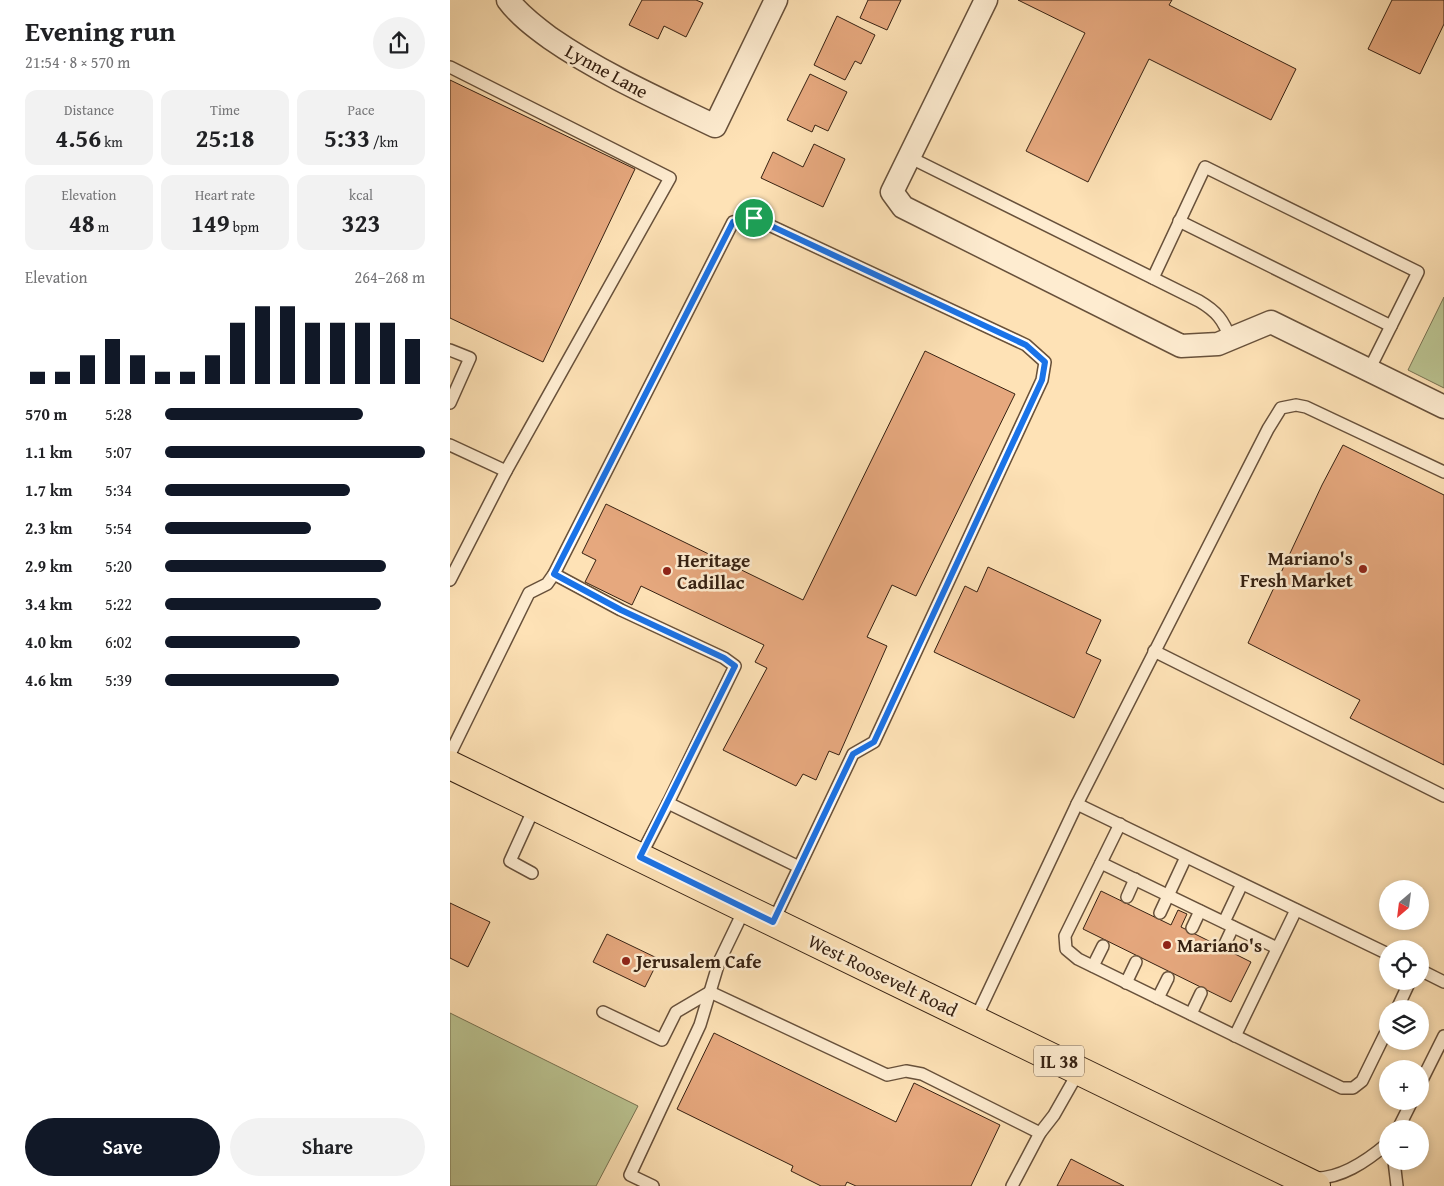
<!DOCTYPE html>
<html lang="en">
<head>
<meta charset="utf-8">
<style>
	:root { --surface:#fff; --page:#f2f2f2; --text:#202124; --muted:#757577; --accent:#111827 }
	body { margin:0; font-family:"Gentium Book Plus",serif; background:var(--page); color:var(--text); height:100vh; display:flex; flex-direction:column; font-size:19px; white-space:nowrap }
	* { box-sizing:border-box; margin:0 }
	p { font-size:16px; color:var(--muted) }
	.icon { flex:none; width:28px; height:28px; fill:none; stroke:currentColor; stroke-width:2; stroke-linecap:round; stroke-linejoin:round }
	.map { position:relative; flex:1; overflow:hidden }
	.sheet { display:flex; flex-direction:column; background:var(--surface); width:450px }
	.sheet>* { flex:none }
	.needle { width:32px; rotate:208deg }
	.controls { position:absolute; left:929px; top:880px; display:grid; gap:10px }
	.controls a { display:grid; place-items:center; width:50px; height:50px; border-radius:50%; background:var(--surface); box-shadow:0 2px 8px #0003; font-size:25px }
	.pin { position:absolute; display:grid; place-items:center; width:42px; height:42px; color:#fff; margin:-21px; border:2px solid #fff; border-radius:50%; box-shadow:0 1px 5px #0007 }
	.round { display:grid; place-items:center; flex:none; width:52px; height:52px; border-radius:26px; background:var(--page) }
	.headline { display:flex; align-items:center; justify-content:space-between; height:85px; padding:0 25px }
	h1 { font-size:28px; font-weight:600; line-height:38px }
	.figures { display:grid; grid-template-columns:repeat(3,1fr); gap:8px; height:85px; padding:5px 25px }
	.figures div { display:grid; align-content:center; border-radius:12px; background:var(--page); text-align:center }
	.figures b { font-size:25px; font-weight:600 }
	.figures small { font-size:14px; font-weight:400 }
	.figures p { font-size:14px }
	.chart { height:140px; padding:10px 25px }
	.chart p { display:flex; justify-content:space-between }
	.chart svg { width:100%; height:90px; margin-top:5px; stroke:var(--accent); stroke-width:6 }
	.button { display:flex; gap:10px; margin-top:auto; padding:10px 25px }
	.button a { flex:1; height:58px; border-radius:30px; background:var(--accent); color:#fff; font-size:20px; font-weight:600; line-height:58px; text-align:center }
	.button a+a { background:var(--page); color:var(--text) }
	ul { padding:0 25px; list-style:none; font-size:16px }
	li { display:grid; grid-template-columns:80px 60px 1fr; align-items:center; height:38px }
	li i { height:12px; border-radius:6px; background:var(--accent) }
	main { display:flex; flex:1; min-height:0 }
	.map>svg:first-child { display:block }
	.green { fill:#bbc492; stroke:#787252 }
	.building { fill:#e6a87e; stroke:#362112 }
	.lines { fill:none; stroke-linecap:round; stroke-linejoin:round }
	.lane-casing { stroke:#68513b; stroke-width:14 }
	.street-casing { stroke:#68513b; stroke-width:25 }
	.primary-casing { stroke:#362112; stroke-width:30 }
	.lane { stroke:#feecd0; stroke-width:11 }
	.street { stroke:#feecd0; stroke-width:22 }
	.primary { stroke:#fee2b6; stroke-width:28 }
	.route-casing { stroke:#fff; stroke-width:10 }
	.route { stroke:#1a73e8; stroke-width:6 }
	.poi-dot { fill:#8f2418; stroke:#feecd0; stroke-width:2 }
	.labels { text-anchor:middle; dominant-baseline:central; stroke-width:5; stroke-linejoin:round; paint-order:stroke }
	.shield { fill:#feecd0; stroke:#725e4b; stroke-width:1 }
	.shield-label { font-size:18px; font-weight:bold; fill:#362112 }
	.street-label { font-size:19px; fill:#362112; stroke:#feecd0 }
	.poi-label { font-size:19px; font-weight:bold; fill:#362112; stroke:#feecd0; text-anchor:start }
</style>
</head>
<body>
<main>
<section class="sheet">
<div class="headline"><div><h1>Evening run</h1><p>21:54 · 8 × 570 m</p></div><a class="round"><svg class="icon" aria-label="share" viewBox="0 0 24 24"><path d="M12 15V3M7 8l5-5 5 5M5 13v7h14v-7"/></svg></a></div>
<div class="figures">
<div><p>Distance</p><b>4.56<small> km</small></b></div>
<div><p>Time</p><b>25:18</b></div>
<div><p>Pace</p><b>5:33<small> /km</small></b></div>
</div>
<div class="figures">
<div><p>Elevation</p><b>48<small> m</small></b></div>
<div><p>Heart rate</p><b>149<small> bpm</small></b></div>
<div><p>kcal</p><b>323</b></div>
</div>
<div class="chart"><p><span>Elevation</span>264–268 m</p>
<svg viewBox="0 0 160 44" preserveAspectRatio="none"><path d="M5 44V38M15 44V38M25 44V30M35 44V22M45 44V30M55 44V38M65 44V38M75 44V30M85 44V14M95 44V6M105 44V6M115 44V14M125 44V14M135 44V14M145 44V14M155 44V22"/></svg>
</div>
<ul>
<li><b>570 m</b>5:28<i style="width:76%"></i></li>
<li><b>1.1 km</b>5:07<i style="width:100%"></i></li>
<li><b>1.7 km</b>5:34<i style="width:71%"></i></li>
<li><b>2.3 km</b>5:54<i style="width:56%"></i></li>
<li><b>2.9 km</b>5:20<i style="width:85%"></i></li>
<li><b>3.4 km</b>5:22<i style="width:83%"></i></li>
<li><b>4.0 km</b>6:02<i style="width:52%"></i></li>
<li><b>4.6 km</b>5:39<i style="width:67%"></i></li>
</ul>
<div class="button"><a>Save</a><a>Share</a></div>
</section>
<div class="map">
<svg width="994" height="1186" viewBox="0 0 994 1186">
	<rect width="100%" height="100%" fill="#fee2b6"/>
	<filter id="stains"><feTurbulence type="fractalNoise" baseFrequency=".004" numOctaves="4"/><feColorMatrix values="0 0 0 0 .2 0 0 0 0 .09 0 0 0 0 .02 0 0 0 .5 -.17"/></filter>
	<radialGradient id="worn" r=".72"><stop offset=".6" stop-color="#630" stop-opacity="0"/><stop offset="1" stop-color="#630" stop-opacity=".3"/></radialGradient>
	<g class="green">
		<path d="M994 297V388L958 370Z"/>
		<path d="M0 1013 188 1106 146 1186H0Z"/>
	</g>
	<g class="building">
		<path d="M192 0H246L253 3 236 37 214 26 208 39 179 25Z"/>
		<path d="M418 0H451L437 30 410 18Z"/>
		<path d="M568 0H722L719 5 846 69 821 120 699 59 638 182 576 151 635 33Z"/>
		<path d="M942 0H994V24L970 74 918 49Z"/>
		<path d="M387 16 425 35 411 64 405 61 395 80 364 65Z"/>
		<path d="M360 74 397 92 378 131 365 125 362 132 337 120Z"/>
		<path d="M0 80 185 169 93 362 0 318Z"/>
		<path d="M364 144 395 159 373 207 311 178 323 152 353 167Z"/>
		<path d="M475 351 565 394 466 596 442 585 417 637 437 646 389 755 379 751 366 780 353 774 346 786 273 750 317 668 305 662 314 645 191 586 182 605 135 582 146 560 132 553 156 504 353 600Z"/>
		<path d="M893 445 994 495V765L900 718 910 700 798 643 872 485Z"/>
		<path d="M538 567 651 620 636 653 651 660 624 718 484 652 515 586 527 592Z"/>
		<path d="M651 891 721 925 728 910 737 914 731 927 801 962 781 1002 633 929Z"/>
		<path d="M0 903 40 922 18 967 0 958Z"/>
		<path d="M157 934 209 959 195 987 143 962Z"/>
		<path d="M264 1033 446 1122 464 1083 550 1125 521 1186H406L397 1182 395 1186H371L341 1171 343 1166 227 1109Z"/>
		<path d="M621 1159 674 1186H607Z"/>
	</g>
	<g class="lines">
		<g class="lane-casing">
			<g id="lane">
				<path d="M0 67 220 178 56 471 0 445"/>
				<path d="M459 157 749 301C766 311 774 320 780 339"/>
				<path d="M729 221 941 326"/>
				<path d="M703 278 755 167 968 272 919 370"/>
				<path d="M0 350 20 358 0 403"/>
				<path d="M104 574 171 610 274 658 285 666 218 803 349 867"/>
				<path d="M0 580 56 471"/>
				<path d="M704 651 994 796"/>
				<path d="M0 754 79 593 97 584 104 574 283 222 304 218 576 345 595 362 592 380 424 742 403 754 323 922"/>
				<path d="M627 804 938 954"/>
				<path d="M670 824 615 936 616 949 628 959 892 1088H903L912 1081 938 1028"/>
				<path d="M190 857 218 803"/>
				<path d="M651 863 827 948"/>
				<path d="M82 873 60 861 85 806"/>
				<path d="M677 897 685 879"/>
				<path d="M710 913 736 857"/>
				<path d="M774 922 792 884"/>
				<path d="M742 928 750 911"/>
				<path d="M775 944 783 927"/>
				<path d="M643 966 653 946"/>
				<path d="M970 970 994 982"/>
				<path d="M676 983 686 962"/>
				<path d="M708 998 718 978"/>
				<path d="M947 1009 960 981"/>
				<path d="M153 1012 212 1040 226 1012 260 992 437 1075 456 1071 472 1074 590 1133"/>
				<path d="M741 1014 751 993"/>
				<path d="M525 1020 627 804 818 429 831 408 846 405 856 407 994 472"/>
				<path d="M785 1036 846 910"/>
				<path d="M970 1084 994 1036"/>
				<path d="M948 1129 962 1101"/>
				<path d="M944 1161 947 1186"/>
				<path d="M862 1178C890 1180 917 1161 938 1143"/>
				<path d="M203 1186 180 1175 250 1025 269 962 295 908"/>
				<path d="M562 1186 590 1133 604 1115 629 1071"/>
			</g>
		</g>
		<g class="street-casing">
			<g id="street">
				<path d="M58 0C69 15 85 27 100 38 152 74 209 99 265 126L326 0"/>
				<path d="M536 0 442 192 453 207 731 346 768 344 821 322 994 407"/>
			</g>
		</g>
		<g class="primary-casing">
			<path id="primary" d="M0 765 866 1186"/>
		</g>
		<use href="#lane" class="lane"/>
		<use href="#street" class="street"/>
		<use href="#primary" class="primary"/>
	</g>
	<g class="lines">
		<g class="route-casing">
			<path id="route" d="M304 218 576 345 595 362 592 380 424 742 403 754 323 922 190 857 285 666 274 658 171 610 104 574 283 222Z"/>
		</g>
		<use href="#route" class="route"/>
	</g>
	<g class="poi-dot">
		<circle cx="913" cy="569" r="5"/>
		<circle cx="217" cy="571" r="5"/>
		<circle cx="717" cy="945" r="5"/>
		<circle cx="176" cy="961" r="5"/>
	</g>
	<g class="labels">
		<rect class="shield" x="584" y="1045.5" width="50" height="31" rx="4"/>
		<g class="shield-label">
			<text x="609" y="1061">IL 38</text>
		</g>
		<g class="street-label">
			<text transform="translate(157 71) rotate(29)">Lynne Lane</text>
			<text transform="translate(433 975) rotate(26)">West Roosevelt Road</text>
		</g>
		<g class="poi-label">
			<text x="903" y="558" text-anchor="end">Mariano's<tspan x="903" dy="22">Fresh Market</tspan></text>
			<text x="227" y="560">Heritage<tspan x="227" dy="22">Cadillac</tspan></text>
			<text x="727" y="945">Mariano's</text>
			<text x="186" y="961">Jerusalem Cafe</text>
		</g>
	</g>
	<rect width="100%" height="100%" filter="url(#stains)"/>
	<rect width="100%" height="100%" fill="url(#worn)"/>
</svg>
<div class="controls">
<a><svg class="needle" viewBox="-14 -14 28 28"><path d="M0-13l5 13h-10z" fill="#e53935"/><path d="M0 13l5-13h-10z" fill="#757577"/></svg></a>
<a><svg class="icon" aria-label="locate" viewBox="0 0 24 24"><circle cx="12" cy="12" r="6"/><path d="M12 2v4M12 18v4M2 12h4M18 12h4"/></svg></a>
<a><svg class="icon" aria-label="layers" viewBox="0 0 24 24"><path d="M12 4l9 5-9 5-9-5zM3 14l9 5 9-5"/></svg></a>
<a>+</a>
<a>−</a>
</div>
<div class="pin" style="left:304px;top:218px;background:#1e9e55"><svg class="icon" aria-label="arrive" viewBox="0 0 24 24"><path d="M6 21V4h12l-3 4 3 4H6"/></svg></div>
</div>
</main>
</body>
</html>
